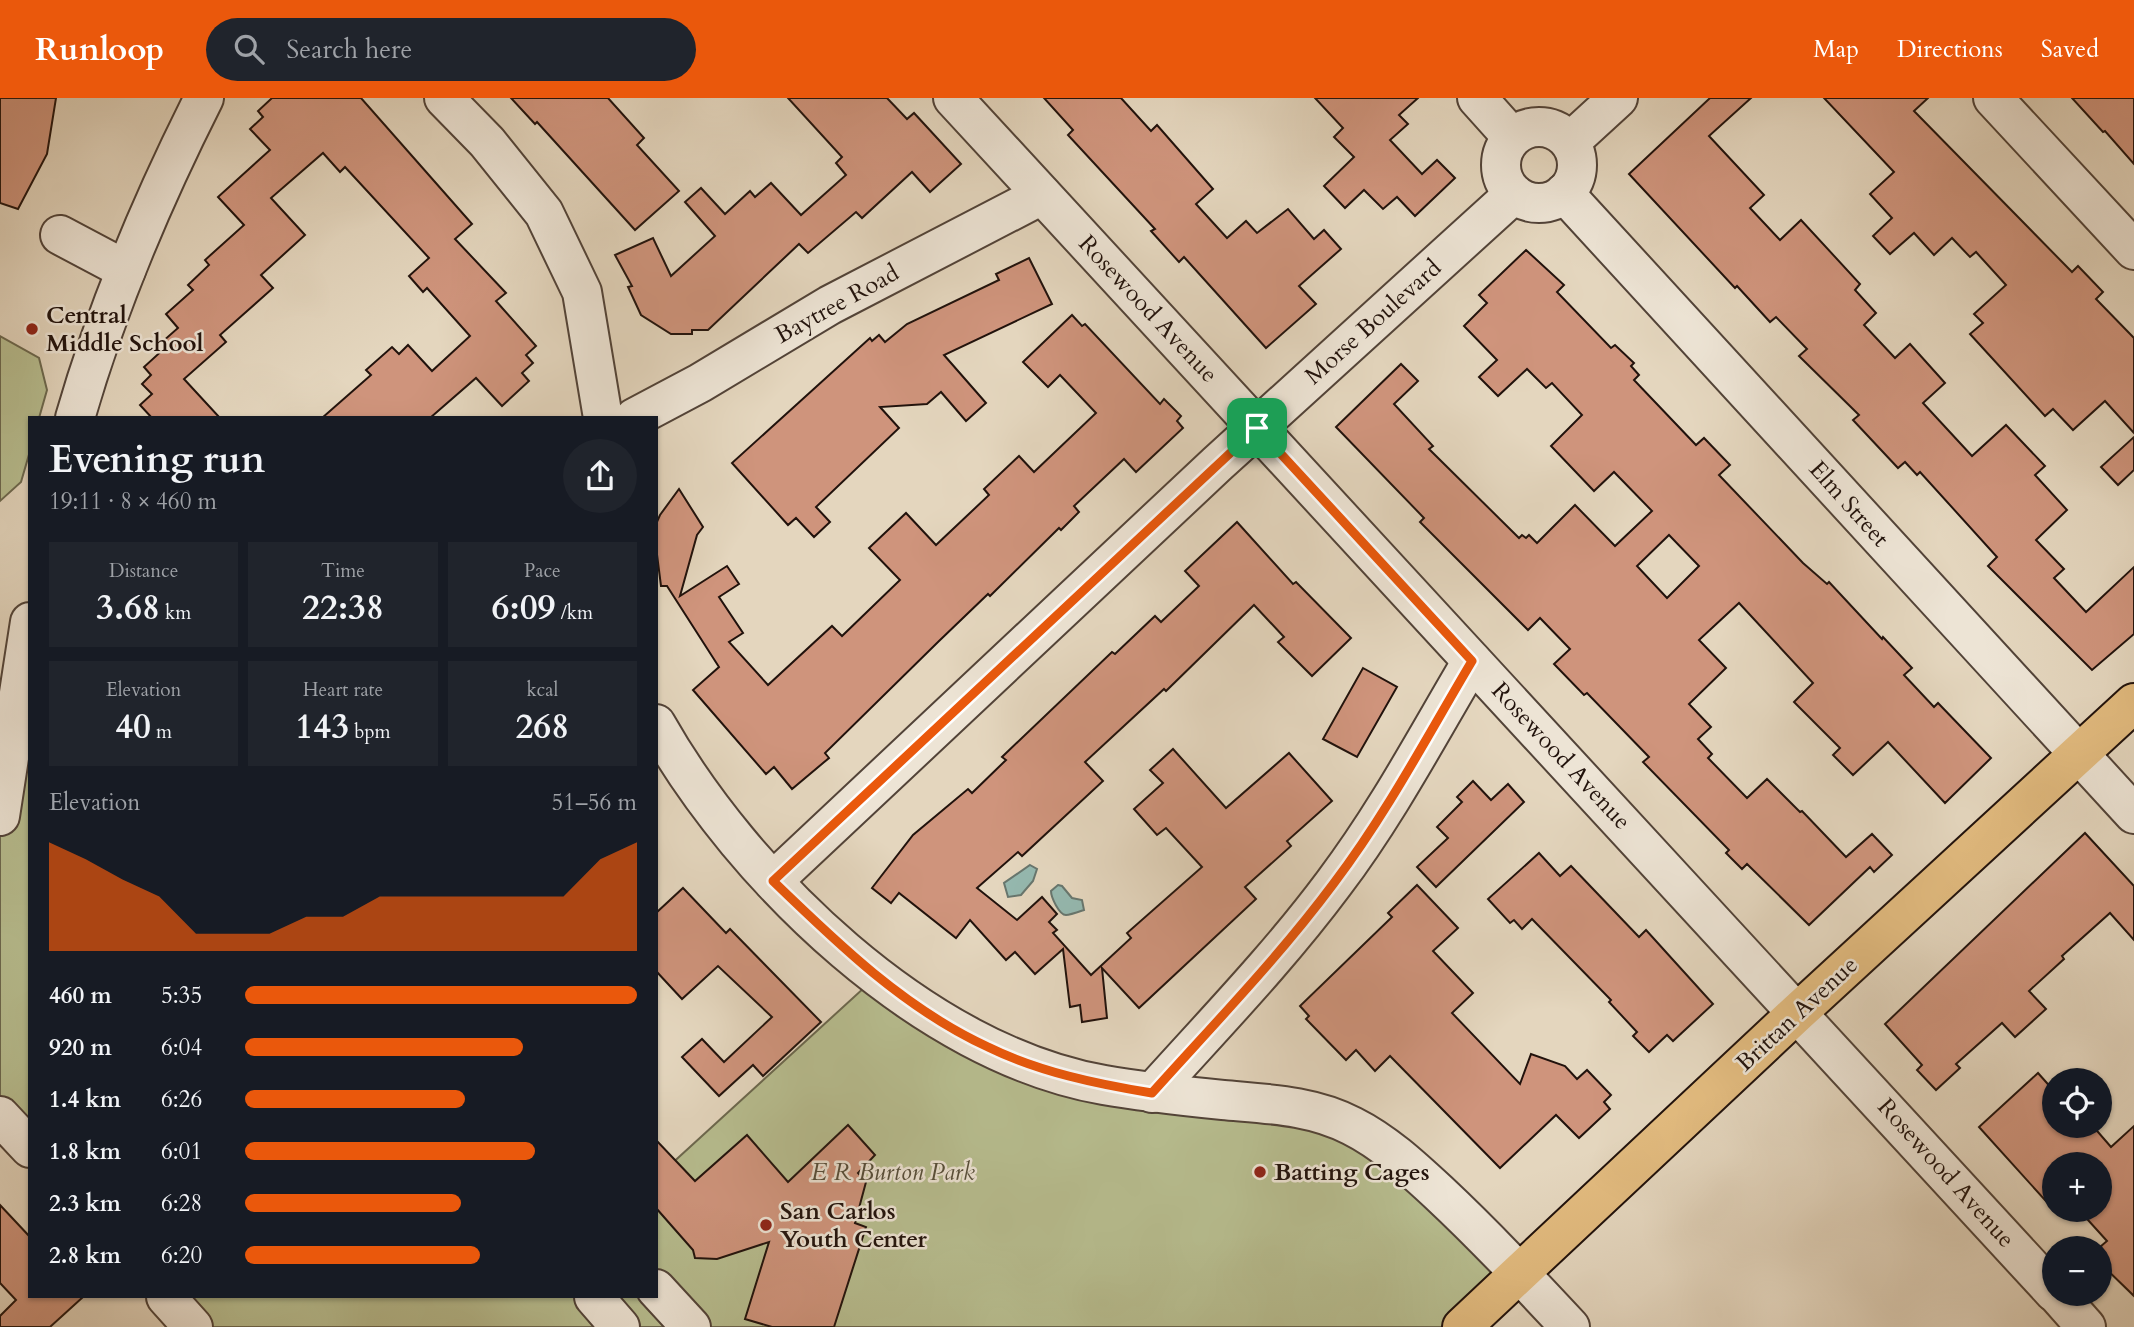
<!DOCTYPE html>
<html lang="en">
<head>
<meta charset="utf-8">
<style>
	:root { --surface:#171b24; --page:#20242c; --text:#f1f3f6; --muted:#9ea1a6; --accent:#ea580c }
	body { margin:0; font-family:Cardo,serif; background:var(--page); color:var(--text); height:100vh; display:flex; flex-direction:column; font-size:26px; white-space:nowrap }
	* { box-sizing:border-box; margin:0 }
	p { font-size:23px; color:var(--muted) }
	.icon { flex:none; width:38px; height:38px; fill:none; stroke:currentColor; stroke-width:2; stroke-linecap:round; stroke-linejoin:round }
	.map { position:relative; flex:1; overflow:hidden }
	.drawer { position:absolute; left:28px; top:318px; width:630px; height:882px; display:flex; flex-direction:column; background:var(--surface); border-radius:0px; box-shadow:0 2px 5px #0004 }
	.drawer>* { flex:none }
	.fabs { position:absolute; left:2042px; top:970px; display:grid; gap:14px }
	.fabs a { display:grid; place-items:center; width:70px; height:70px; border-radius:50%; background:var(--surface); box-shadow:0 2px 5px #0004; font-size:35px }
	.pin { position:absolute; display:grid; place-items:center; width:60px; height:60px; color:#fff; margin:-30px; border-radius:14px; box-shadow:0 4px 10px #0006 }
	.round { display:grid; place-items:center; flex:none; width:74px; height:74px; border-radius:37px; background:var(--page) }
	.headline { display:flex; align-items:center; justify-content:space-between; height:119px; padding:0 21px }
	h1 { font-size:38px; font-weight:700; line-height:52px }
	.stats { display:grid; grid-template-columns:repeat(3,1fr); gap:10px; height:119px; padding:7px 21px }
	.stats div { display:grid; align-content:center; border-radius:0px; background:var(--page); text-align:center }
	.stats b { font-size:35px; font-weight:700 }
	.stats small { font-size:19px; font-weight:400 }
	.stats p { font-size:19px }
	.chart { height:196px; padding:14px 21px }
	.chart p { display:flex; justify-content:space-between }
	.chart svg { width:100%; height:126px; margin-top:7px; fill:var(--accent); opacity:.7 }
	ul { padding:0 21px; list-style:none; font-size:23px }
	li { display:grid; grid-template-columns:112px 84px 1fr; align-items:center; height:52px }
	li i { height:18px; border-radius:9px; background:var(--accent) }
	header { display:flex; align-items:center; gap:42px; box-sizing:border-box; height:98px; padding:0 35px; background:var(--accent); color:#fff }
	header strong { font-size:33px }
	nav { display:flex; gap:38px; margin-inline-start:auto; font-size:24px }
	.search { width:490px; height:63px; background:var(--page); display:flex; align-items:center; gap:18px; box-sizing:border-box; padding:0 24px; border-radius:38px; color:var(--muted); font-size:26px }
	.map>svg:first-child { display:block }
	.green { fill:#b7bd8f; stroke:#6c684e; stroke-width:2 }
	.water { fill:#95b9b0; stroke:#67766e; stroke-width:2 }
	.building { fill:#cf947c; stroke:#21120c; stroke-width:2; fill-rule:evenodd }
	.lines { fill:none; stroke-linecap:round; stroke-linejoin:round }
	.minor-casing { stroke:#524338; stroke-width:42 }
	.major-casing { stroke:#21120c; stroke-width:42 }
	.minor { stroke:#ede4d5; stroke-width:38 }
	.major { stroke:#e2bb7f; stroke-width:38 }
	.route-casing { stroke:#fff; stroke-width:14 }
	.route { stroke:#ea580c; stroke-width:9 }
	.poi-dot { fill:#8f2418; stroke:#ede4d5; stroke-width:2.5 }
	.labels { text-anchor:middle; dominant-baseline:central; stroke-width:5; stroke-linejoin:round; paint-order:stroke }
	.street-label { font-size:24px; fill:#21120c; stroke:#ede4d5 }
	.poi-label { font-size:24px; font-weight:bold; fill:#21120c; stroke:#ede4d5; text-anchor:start }
	.park-label { font-size:24px; font-style:italic; fill:#564e3a; stroke:#ede4d5 }
</style>
</head>
<body>
<header>
<strong>Runloop</strong>
<div class="search"><svg class="icon" aria-label="search" viewBox="0 0 24 24"><circle cx="10" cy="10" r="6"/><path d="M15 15l6 6"/></svg>Search here</div>
<nav><a>Map</a><a>Directions</a><a>Saved</a></nav>
</header>
<div class="map">
<svg width="2134" height="1229" viewBox="0 0 2134 1229">
	<rect width="100%" height="100%" fill="#e4d6be"/>
	<filter id="stains"><feTurbulence type="fractalNoise" baseFrequency=".00286" numOctaves="4"/><feColorMatrix values="0 0 0 0 .2 0 0 0 0 .09 0 0 0 0 .02 0 0 0 .5 -.17"/></filter>
	<radialGradient id="worn" r=".72"><stop offset=".6" stop-color="#630" stop-opacity="0"/><stop offset="1" stop-color="#630" stop-opacity=".3"/></radialGradient>
	<g class="green">
		<path d="M0 238 39 260 47 292 39 320H30V353L21 384 0 403Z"/>
		<path d="M30 524V1050L0 1018V718Z"/>
		<path d="M877 878 988 950 1319 1014 1520 1176 1462 1229H193L166 1199H656V1080Z"/>
	</g>
	<g class="water">
		<path d="M1030 767 1037 771 1033 783 1021 797 1008 799 1004 785Z"/>
		<path d="M1058 787 1062 788 1072 800 1082 802 1084 812C1081 813 1070 817 1066 817 1059 817 1051 799 1051 793Z"/>
	</g>
	<g class="building">
		<path d="M0 0H56L47 56 18 111 0 105Z"/>
		<path d="M272 0H361L472 126 455 141 506 195 496 203 536 248 526 257 533 265 522 275 529 283 502 308 476 280 430 320H322L371 277 366 272 392 249 399 256 408 247 432 273 470 238 427 190 423 194 409 178 429 160 345 69 340 74 323 55 271 100 305 137 261 177 273 190 220 237 226 244 184 281 220 320H152L140 307 152 296 142 286 151 277 144 269 166 249 162 244 178 230 166 216 193 192 188 187 209 167 205 162 244 127 218 99 270 52 250 31 263 19 258 13Z"/>
		<path d="M511 0H608L644 40 637 47 679 93 635 132 537 24 535 26Z"/>
		<path d="M788 0H887L907 21 914 15 961 66 930 94 912 74 862 120 856 114 808 155 799 146 708 232H692V236H671L641 217 628 189 632 188 615 157 653 140 671 178 715 138 685 104 701 90 725 116 750 93 755 99 771 85 801 117 846 77 836 65 842 59Z"/>
		<path d="M1044 0H1121L1151 33 1157 27 1213 91 1196 106 1227 140 1246 123 1257 135 1288 111 1314 141 1324 132 1341 151 1299 188 1316 206 1266 250 1184 159 1179 164 1151 133 1155 131 1068 37 1073 32Z"/>
		<path d="M1315 0H1418L1399 17 1408 26 1390 42 1422 76 1437 62 1455 80 1415 118 1397 99 1383 111 1364 92 1345 110 1324 88 1354 59 1334 39 1343 30Z"/>
		<path d="M1710 0H1751L1709 38 1764 97 1750 110 1780 142 1801 122 1860 186 1855 192 1876 215 1864 227 1895 260 1910 246 1945 285 1923 305 1972 358 2006 327 2045 368 2035 377 2067 412 2036 442 2064 471 2054 480 2086 514 2134 469V536L2092 572 1988 468 1997 459 1920 374 1917 377 1905 364 1898 370 1853 322 1859 317 1799 258 1807 251 1776 219 1770 224 1737 188 1735 190 1629 76Z"/>
		<path d="M1824 0H1928L1914 13 2072 174 2078 168 2103 194 2096 201 2134 240V335L2105 303 2073 332 2053 311 2045 318 1970 236 1983 225 1974 216 2006 187 1976 154 1970 159 1952 140 1934 157 1914 135 1890 156 1873 138 1892 120 1870 96 1894 74Z"/>
		<path d="M2072 0H2134V66L2105 33 2103 34Z"/>
		<path d="M1526 152 1564 187 1557 194 1611 250 1615 247 1634 265 1631 268 1639 277 1634 282 1696 347 1704 340 1730 367 1719 377 1803 465 1827 486 1829 484 1882 541 1883 539 1912 570 1904 577 1934 609 1938 605 1991 660 1945 705 1888 644 1853 677 1833 657 1840 650 1794 604 1813 585 1739 505 1699 542 1726 570 1689 606 1711 629 1698 641 1712 656 1708 660 1747 700 1767 681 1800 714 1802 713 1846 759 1872 736 1892 757 1874 774 1870 769 1809 827 1747 766 1742 771 1726 755 1729 752 1643 664 1649 659 1587 595 1584 597 1554 566 1570 551 1540 520 1528 532 1420 424 1424 420 1336 329 1401 266 1418 283 1394 306 1433 348 1429 351 1519 440 1522 437 1526 440 1529 437 1537 445 1575 407 1615 448 1652 413 1614 374 1594 393 1551 348 1582 317 1552 285 1546 290 1527 271 1498 298 1479 279 1497 262 1464 228 1487 205 1479 197ZM1669 437 1699 468 1667 500 1637 468Z"/>
		<path d="M1029 160 1052 206 944 257 986 305 966 323 941 294 927 306 880 309 899 330 816 409 830 424 814 439 796 420 788 427 732 365 870 240 872 243 879 237 885 244 907 226 999 182 996 176Z"/>
		<path d="M1072 217 1082 228 1085 226 1160 306 1164 301 1181 318 1177 323 1183 330 1136 374 1124 361 1074 408 1079 414 1061 432 1059 430 990 498 988 496 938 544 825 655 829 660 792 691 774 669 766 676 693 592 719 569 667 488H661L656 449V426L660 417 679 391 703 429 697 437 680 498 727 468 739 486 719 499 743 535 729 544 768 587 832 528 842 538 900 482 869 450 906 415 936 447 989 397 984 391 1019 358 1034 374 1096 315 1060 277 1048 289 1023 264Z"/>
		<path d="M2134 339V372L2118 387 2101 369Z"/>
		<path d="M1237 424 1293 486 1296 484 1351 540 1312 578 1278 544 1284 539 1254 507 1166 593 1164 591 1085 664 1103 683 1022 758 1018 754 977 790 1017 822 1042 799 1057 816 1049 824 1057 832 1053 835 1091 877 1131 840 1127 835 1202 769 1166 730 1157 737 1134 711 1163 685 1150 672 1173 651 1226 710 1289 655 1332 703 1287 743 1291 748 1245 789 1256 801 1139 910 1102 870 1107 920 1082 924 1080 907 1070 909 1063 851 1035 876 1015 854 1006 862 970 822 956 840 899 795 891 805 872 790 913 737 968 691 972 695 1006 662 1002 659 1112 554 1115 556 1155 518 1161 524 1199 488 1185 473Z"/>
		<path d="M1363 570 1397 589 1357 659 1323 641Z"/>
		<path d="M1473 683 1491 702 1508 686 1524 704 1436 789 1417 769 1448 740 1437 729 1462 704 1457 699Z"/>
		<path d="M2085 735 2134 788V842L2110 815 2062 858 2064 861 2029 893 2046 911 2015 939 2002 925 1956 966 1960 970 1936 992 1917 972 1922 967 1885 926Z"/>
		<path d="M1539 755 1560 778 1571 768 1639 839 1646 832 1713 906 1673 943 1667 937 1649 954 1633 938 1637 934 1609 904 1611 902 1532 821 1522 831 1514 822 1510 825 1488 801Z"/>
		<path d="M1417 787 1458 830 1433 853 1473 895 1452 915 1520 986 1531 956 1565 968 1577 981 1587 972 1611 997 1604 1004 1610 1011 1579 1040 1556 1017 1500 1070 1390 958 1375 973 1356 952 1346 962 1306 921 1309 918 1300 908 1392 819 1388 815Z"/>
		<path d="M683 790 726 835 730 831 821 924 763 978 753 967 719 998 682 959 702 941 724 964 772 919 718 868 682 901 656 873V815Z"/>
		<path d="M2038 975 2054 993V1027H2092L2111 1049 2134 1028V1198L2100 1165V1149L2107 1143 2078 1111H2100V1066H2054V1112L1979 1029Z"/>
		<path d="M848 1027 875 1057 858 1075 866 1084 855 1125 866 1129 834 1229H772L745 1221 769 1144 717 1161 695 1160 693 1152 656 1110V1042L695 1083 747 1037 788 1084Z"/>
		<path d="M0 1107 30 1139V1199H83L50 1229H0V1218L16 1202 0 1185Z"/>
	</g>
	<g class="lines">
		<g class="minor-casing">
			<g id="minor">
				<path d="M444 0 487 44 544 115 582 194 603 320"/>
				<path d="M953 0 2054 1194"/>
				<path d="M1477 0 1512 39"/>
				<path d="M1993 0 2134 152"/>
				<circle cx="1539" cy="67" r="38"/>
				<path d="M1570 44 1618 0"/>
				<path d="M1564 95 2134 716"/>
				<path d="M60 137 126 172"/>
				<path d="M75 320C107 209 152 103 204 0"/>
				<path d="M634 320 700 285 830 207 1042 97"/>
				<path d="M656 626C743 780 924 956 1104 987 1143 994 1183 998 1223 1002 1267 1006 1312 1007 1352 1028 1384 1044 1411 1069 1438 1094 1484 1137 1527 1183 1570 1229"/>
				<path d="M0 718 30 524"/>
				<path d="M773 783 1217 366 1514 96"/>
				<path d="M1152 995C1214 926 1279 859 1334 785 1387 715 1428 637 1472 563"/>
				<path d="M0 1018 30 1050"/>
				<path d="M656 1191 691 1229"/>
				<path d="M2056 1195 2086 1229"/>
				<path d="M166 1199 193 1229"/>
				<path d="M594 1199 620 1229"/>
			</g>
		</g>
		<g class="major-casing">
			<path id="major" d="M1462 1229 1798 914 2134 605"/>
		</g>
		<use href="#minor" class="minor"/>
		<use href="#major" class="major"/>
	</g>
	<g class="lines">
		<g class="route-casing">
			<path id="route" d="M1257 330 1472 563C1428 637 1387 715 1334 785 1279 859 1214 926 1152 995 1097 986 1039 974 988 949 905 911 837 845 773 783Z"/>
		</g>
		<use href="#route" class="route"/>
	</g>
	<g class="poi-dot">
		<circle cx="32" cy="231" r="7"/>
		<circle cx="1260" cy="1074" r="7"/>
		<circle cx="766" cy="1127" r="7"/>
	</g>
	<g class="labels">
		<g class="street-label">
			<text transform="translate(837 206) rotate(-29)">Baytree Road</text>
			<text transform="translate(1148 211) rotate(47)">Rosewood Avenue</text>
			<text transform="translate(1373 224) rotate(-42)">Morse Boulevard</text>
			<text transform="translate(1849 406) rotate(48)">Elm Street</text>
			<text transform="translate(1561 658) rotate(47)">Rosewood Avenue</text>
			<text transform="translate(1797 916) rotate(-43)">Brittan Avenue</text>
			<text transform="translate(1946 1075) rotate(48)">Rosewood Avenue</text>
		</g>
		<g class="poi-label">
			<text x="46" y="217">Central<tspan x="46" dy="28">Middle School</tspan></text>
			<text x="1274" y="1074">Batting Cages</text>
			<text x="780" y="1113">San Carlos<tspan x="780" dy="28">Youth Center</tspan></text>
		</g>
		<g class="park-label">
			<text x="893" y="1074">E R Burton Park</text>
		</g>
	</g>
	<rect width="100%" height="100%" filter="url(#stains)"/>
	<rect width="100%" height="100%" fill="url(#worn)"/>
</svg>
<div class="fabs">
<a><svg class="icon" aria-label="locate" viewBox="0 0 24 24"><circle cx="12" cy="12" r="6"/><path d="M12 2v4M12 18v4M2 12h4M18 12h4"/></svg></a>
<a>+</a>
<a>−</a>
</div>
<div class="pin" style="left:1257px;top:330px;background:#1e9e55"><svg class="icon" aria-label="arrive" viewBox="0 0 24 24"><path d="M6 21V4h12l-3 4 3 4H6"/></svg></div>
<section class="drawer">
<div class="headline"><div><h1>Evening run</h1><p>19:11 · 8 × 460 m</p></div><a class="round"><svg class="icon" aria-label="share" viewBox="0 0 24 24"><path d="M12 15V3M7 8l5-5 5 5M5 13v7h14v-7"/></svg></a></div>
<div class="stats">
<div><p>Distance</p><b>3.68<small> km</small></b></div>
<div><p>Time</p><b>22:38</b></div>
<div><p>Pace</p><b>6:09<small> /km</small></b></div>
</div>
<div class="stats">
<div><p>Elevation</p><b>40<small> m</small></b></div>
<div><p>Heart rate</p><b>143<small> bpm</small></b></div>
<div><p>kcal</p><b>268</b></div>
</div>
<div class="chart"><p><span>Elevation</span>51–56 m</p>
<svg viewBox="0 0 160 44" preserveAspectRatio="none"><path d="M0 44V6L10 12L20 19L30 25L40 38L50 38L60 38L70 32L80 32L90 25L100 25L110 25L120 25L130 25L140 25L150 12L160 6V44z"/></svg>
</div>
<ul>
<li><b>460 m</b>5:35<i style="width:100%"></i></li>
<li><b>920 m</b>6:04<i style="width:71%"></i></li>
<li><b>1.4 km</b>6:26<i style="width:56%"></i></li>
<li><b>1.8 km</b>6:01<i style="width:74%"></i></li>
<li><b>2.3 km</b>6:28<i style="width:55%"></i></li>
<li><b>2.8 km</b>6:20<i style="width:60%"></i></li>
</ul>
</section>
</div>
</body>
</html>
